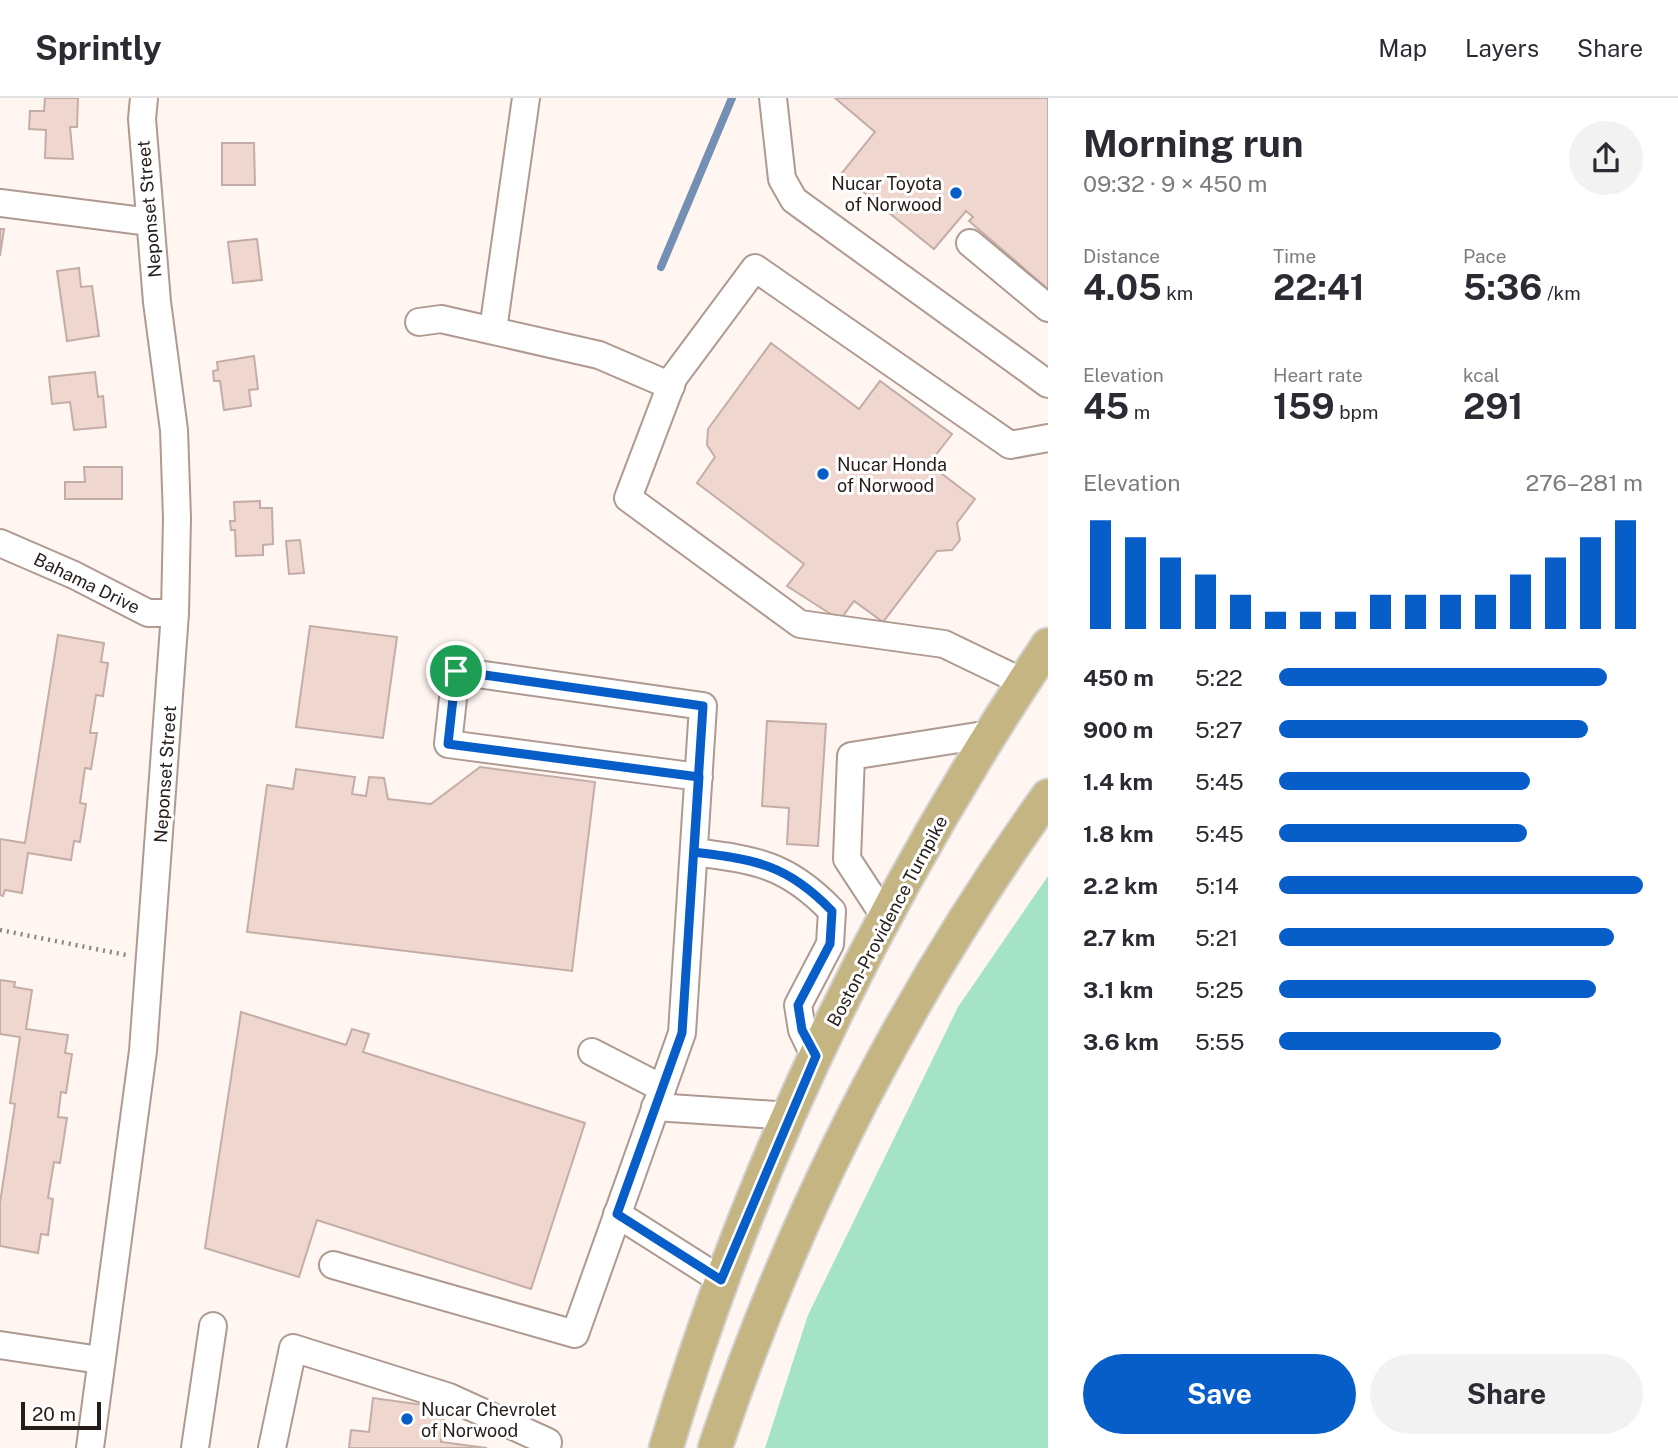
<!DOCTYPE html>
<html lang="en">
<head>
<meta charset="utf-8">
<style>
	:root { --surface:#fff; --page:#f2f2f3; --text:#2b2b33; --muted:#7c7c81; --line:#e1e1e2; --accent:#085ec8 }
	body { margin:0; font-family:"Public Sans",sans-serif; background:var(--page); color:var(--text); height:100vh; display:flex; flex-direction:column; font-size:26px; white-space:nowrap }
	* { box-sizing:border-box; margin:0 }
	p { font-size:23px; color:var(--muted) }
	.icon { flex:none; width:38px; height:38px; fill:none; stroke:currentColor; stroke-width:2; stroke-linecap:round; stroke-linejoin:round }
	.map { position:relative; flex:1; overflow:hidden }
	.details { display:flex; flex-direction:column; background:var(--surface); width:630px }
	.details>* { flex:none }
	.scale { position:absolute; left:21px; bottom:18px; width:80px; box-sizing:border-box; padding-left:7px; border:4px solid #251d19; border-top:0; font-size:19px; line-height:24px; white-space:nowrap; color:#251d19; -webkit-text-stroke:5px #fff; paint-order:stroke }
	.pin { position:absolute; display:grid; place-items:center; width:60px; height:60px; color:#fff; margin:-30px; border:4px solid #fff; border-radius:50%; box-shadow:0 2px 7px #0007 }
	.round { display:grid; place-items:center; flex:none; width:74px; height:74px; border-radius:37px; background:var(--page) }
	.headline { display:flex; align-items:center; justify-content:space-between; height:119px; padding:0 35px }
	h1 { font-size:38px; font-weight:700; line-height:52px }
	.stats { display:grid; grid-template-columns:repeat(3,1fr); gap:10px; height:119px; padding:7px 35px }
	.stats div { display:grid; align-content:center }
	.stats b { font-size:35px; font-weight:700 }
	.stats small { font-size:19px; font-weight:400 }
	.stats p { font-size:19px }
	.chart { height:196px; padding:14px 35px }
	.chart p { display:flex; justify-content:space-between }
	.chart svg { width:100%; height:126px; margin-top:7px; stroke:var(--accent); stroke-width:6 }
	.button { display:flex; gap:14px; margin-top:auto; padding:14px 35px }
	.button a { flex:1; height:80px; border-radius:42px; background:var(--accent); color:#fff; font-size:28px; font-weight:700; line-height:80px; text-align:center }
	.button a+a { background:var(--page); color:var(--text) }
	ul { padding:0 35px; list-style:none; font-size:23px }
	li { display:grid; grid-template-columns:112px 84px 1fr; align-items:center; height:52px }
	li i { height:18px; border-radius:9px; background:var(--accent) }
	header { display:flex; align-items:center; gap:42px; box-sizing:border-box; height:98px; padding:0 35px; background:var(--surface); border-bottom:2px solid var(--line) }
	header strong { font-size:33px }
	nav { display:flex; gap:38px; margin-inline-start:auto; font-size:24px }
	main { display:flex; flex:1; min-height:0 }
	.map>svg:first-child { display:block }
	.green { fill:#a5e3c6 }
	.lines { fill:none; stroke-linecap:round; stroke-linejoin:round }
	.stream { stroke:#7390b4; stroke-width:8 }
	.building { fill:#efd7cf; stroke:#c4ada6; stroke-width:2 }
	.minor-casing { stroke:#af9a90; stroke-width:30 }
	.major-casing { stroke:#d3d2d1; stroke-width:37 }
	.path { stroke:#8c837f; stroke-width:4.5; stroke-dasharray:2 5; stroke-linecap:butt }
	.minor { stroke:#fff; stroke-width:26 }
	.major { stroke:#c4b582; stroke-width:33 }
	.route-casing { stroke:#fff; stroke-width:14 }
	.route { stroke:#085ec8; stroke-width:9 }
	.poi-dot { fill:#085ec8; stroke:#fff; stroke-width:2.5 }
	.labels { text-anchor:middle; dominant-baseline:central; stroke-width:6; stroke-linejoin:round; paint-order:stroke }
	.poi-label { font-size:18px; fill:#251d19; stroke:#fff; text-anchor:start }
	.street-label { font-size:18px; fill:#251d19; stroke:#fff }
</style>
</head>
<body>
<header>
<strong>Sprintly</strong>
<nav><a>Map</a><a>Layers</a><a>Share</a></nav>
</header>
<main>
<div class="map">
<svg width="1048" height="1350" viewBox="0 0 1048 1350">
	<rect width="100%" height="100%" fill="#fff5f1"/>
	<path class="green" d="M1048 778V1350H765L808 1217 958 909Z"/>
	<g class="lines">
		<path class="stream" d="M661 169 732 0"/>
	</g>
	<g class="building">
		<path d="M45 0H78L77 29H70L73 61 45 60 46 32 29 31 30 13H44Z"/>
		<path d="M835 0H1048V191L969 123 973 119 966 113 934 151 841 76 875 34Z"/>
		<path d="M222 45H254L255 87H222Z"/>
		<path d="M0 131H4L0 158Z"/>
		<path d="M257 141 262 182 233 185 228 144Z"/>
		<path d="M79 170 81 189 92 188 99 238 67 243 57 173Z"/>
		<path d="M771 245 859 311 880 283 952 336 929 366 975 401 957 425 960 442 952 452 937 453 883 524 854 503 840 522 787 488 804 466 697 385 715 359 707 347 708 331Z"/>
		<path d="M254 258 258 291 249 292 251 308 224 312 220 283H214L213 273 218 272 217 264Z"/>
		<path d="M95 274 98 299 103 298 106 329 74 332 70 304 52 306 49 279Z"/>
		<path d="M84 369H122V401H65V384H85Z"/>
		<path d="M260 403V410H272L273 446 263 447V457L236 458 235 432H231L230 423H235L234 404Z"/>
		<path d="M300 442 304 475 289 476 286 443Z"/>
		<path d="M310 528 397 539 383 640 296 629Z"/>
		<path d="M58 537 104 545 101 564 108 565 103 598 96 597 90 635H97L91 671 85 670 80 705 86 706 80 744 74 743 71 762 28 755 22 795 5 792 3 798 0 797V741L25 745Z"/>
		<path d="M767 623 826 626 818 748 787 746 789 710 762 708Z"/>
		<path d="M480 669 595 684 572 873 247 834 267 687 293 691 296 671 355 679 352 696 366 698 369 679 384 680 388 701 431 706Z"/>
		<path d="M0 882 15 884 14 889 32 892 26 931 68 937 65 955 72 956 66 995 61 994 58 1019 67 1020 60 1065 54 1064 48 1100 53 1101 48 1137 41 1136 38 1155 0 1148V1105L15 1006 10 1005 20 939 0 936Z"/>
		<path d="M241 914 346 947 352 931 369 936 363 954 585 1025 531 1191 317 1122 299 1179 205 1150Z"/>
		<path d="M373 1300 445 1310 441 1344 487 1350H349L351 1332 369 1334Z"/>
	</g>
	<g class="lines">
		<g class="minor-casing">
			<g id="minor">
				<path d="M773 0 782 81 794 102 1048 286"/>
				<path d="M0 105 150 124"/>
				<path d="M970 145 1048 210"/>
				<path d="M419 224 441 221 599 257 671 288"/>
				<path d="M493 232 526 0"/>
				<path d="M0 445 74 477 148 515H175"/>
				<path d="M1023 584 944 546 800 526 628 400 674 279 755 170 1010 347 1048 340"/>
				<path d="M694 754C756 762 787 766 832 813L830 846 798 907 802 932 815 959"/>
				<path d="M885 819 847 761 851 658 990 636"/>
				<path d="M592 954 662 990"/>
				<path d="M655 1009 790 1018"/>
				<path d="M617 1116 721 1182"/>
				<path d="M333 1167 575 1236 682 935 703 608 456 573 448 646 699 679"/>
				<path d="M0 1247 100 1262"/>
				<path d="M90 1350 143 953 175 515 177 420 174 332 157 204 142 21 144 0"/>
				<path d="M195 1350 213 1228"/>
				<path d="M272 1350 293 1250 449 1299 548 1344 547 1350"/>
			</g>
		</g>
		<g class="major-casing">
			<g id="major">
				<path d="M666 1350C751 1065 883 794 1048 547"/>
				<path d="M715 1350C793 1117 905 898 1048 698"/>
			</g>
		</g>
		<path class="path" d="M0 832 126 857"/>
		<use href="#minor" class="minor"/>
		<use href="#major" class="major"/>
	</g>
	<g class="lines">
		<g class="route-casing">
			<path id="route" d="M456 573 703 608 682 935 617 1116 721 1182 816 958 802 932 798 907 830 846 832 813C787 766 756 762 694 754L699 679 448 646 456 573"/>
		</g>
		<use href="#route" class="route"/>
	</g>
	<g class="poi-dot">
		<circle cx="956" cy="95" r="7"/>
		<circle cx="823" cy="376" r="7"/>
		<circle cx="407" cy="1321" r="7"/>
	</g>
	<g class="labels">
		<g class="poi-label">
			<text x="942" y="85" text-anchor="end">Nucar Toyota<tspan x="942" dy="21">of Norwood</tspan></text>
			<text x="837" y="366">Nucar Honda<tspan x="837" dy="21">of Norwood</tspan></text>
			<text x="421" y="1311">Nucar Chevrolet<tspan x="421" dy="21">of Norwood</tspan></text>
		</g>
		<g class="street-label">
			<text transform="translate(149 111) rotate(-95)">Neponset Street</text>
			<text transform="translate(87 485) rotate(26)">Bahama Drive</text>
			<text transform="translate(165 676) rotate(-86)">Neponset Street</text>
			<text transform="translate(887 823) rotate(-62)">Boston-Providence Turnpike</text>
		</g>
	</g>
</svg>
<div class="scale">20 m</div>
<div class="pin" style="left:456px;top:573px;background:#1e9e55"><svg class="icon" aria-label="arrive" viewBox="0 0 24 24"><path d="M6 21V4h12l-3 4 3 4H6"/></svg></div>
</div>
<section class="details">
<div class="headline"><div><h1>Morning run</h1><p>09:32 · 9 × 450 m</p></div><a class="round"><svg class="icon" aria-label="share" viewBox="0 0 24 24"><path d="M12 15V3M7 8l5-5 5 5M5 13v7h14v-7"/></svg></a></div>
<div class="stats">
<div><p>Distance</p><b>4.05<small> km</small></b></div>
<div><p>Time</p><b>22:41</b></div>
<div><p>Pace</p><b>5:36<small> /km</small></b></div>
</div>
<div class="stats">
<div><p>Elevation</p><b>45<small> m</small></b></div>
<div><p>Heart rate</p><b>159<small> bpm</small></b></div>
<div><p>kcal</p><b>291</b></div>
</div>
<div class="chart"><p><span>Elevation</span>276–281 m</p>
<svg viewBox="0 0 160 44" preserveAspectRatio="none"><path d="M5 44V6M15 44V12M25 44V19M35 44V25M45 44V32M55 44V38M65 44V38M75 44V38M85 44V32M95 44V32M105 44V32M115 44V32M125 44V25M135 44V19M145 44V12M155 44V6"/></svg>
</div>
<ul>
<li><b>450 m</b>5:22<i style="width:90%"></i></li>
<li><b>900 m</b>5:27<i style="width:85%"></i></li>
<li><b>1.4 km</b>5:45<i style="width:69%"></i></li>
<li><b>1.8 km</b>5:45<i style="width:68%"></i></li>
<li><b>2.2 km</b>5:14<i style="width:100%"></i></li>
<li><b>2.7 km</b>5:21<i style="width:92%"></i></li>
<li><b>3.1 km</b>5:25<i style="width:87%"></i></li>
<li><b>3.6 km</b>5:55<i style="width:61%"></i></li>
</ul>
<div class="button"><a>Save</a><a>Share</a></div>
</section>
</main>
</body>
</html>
